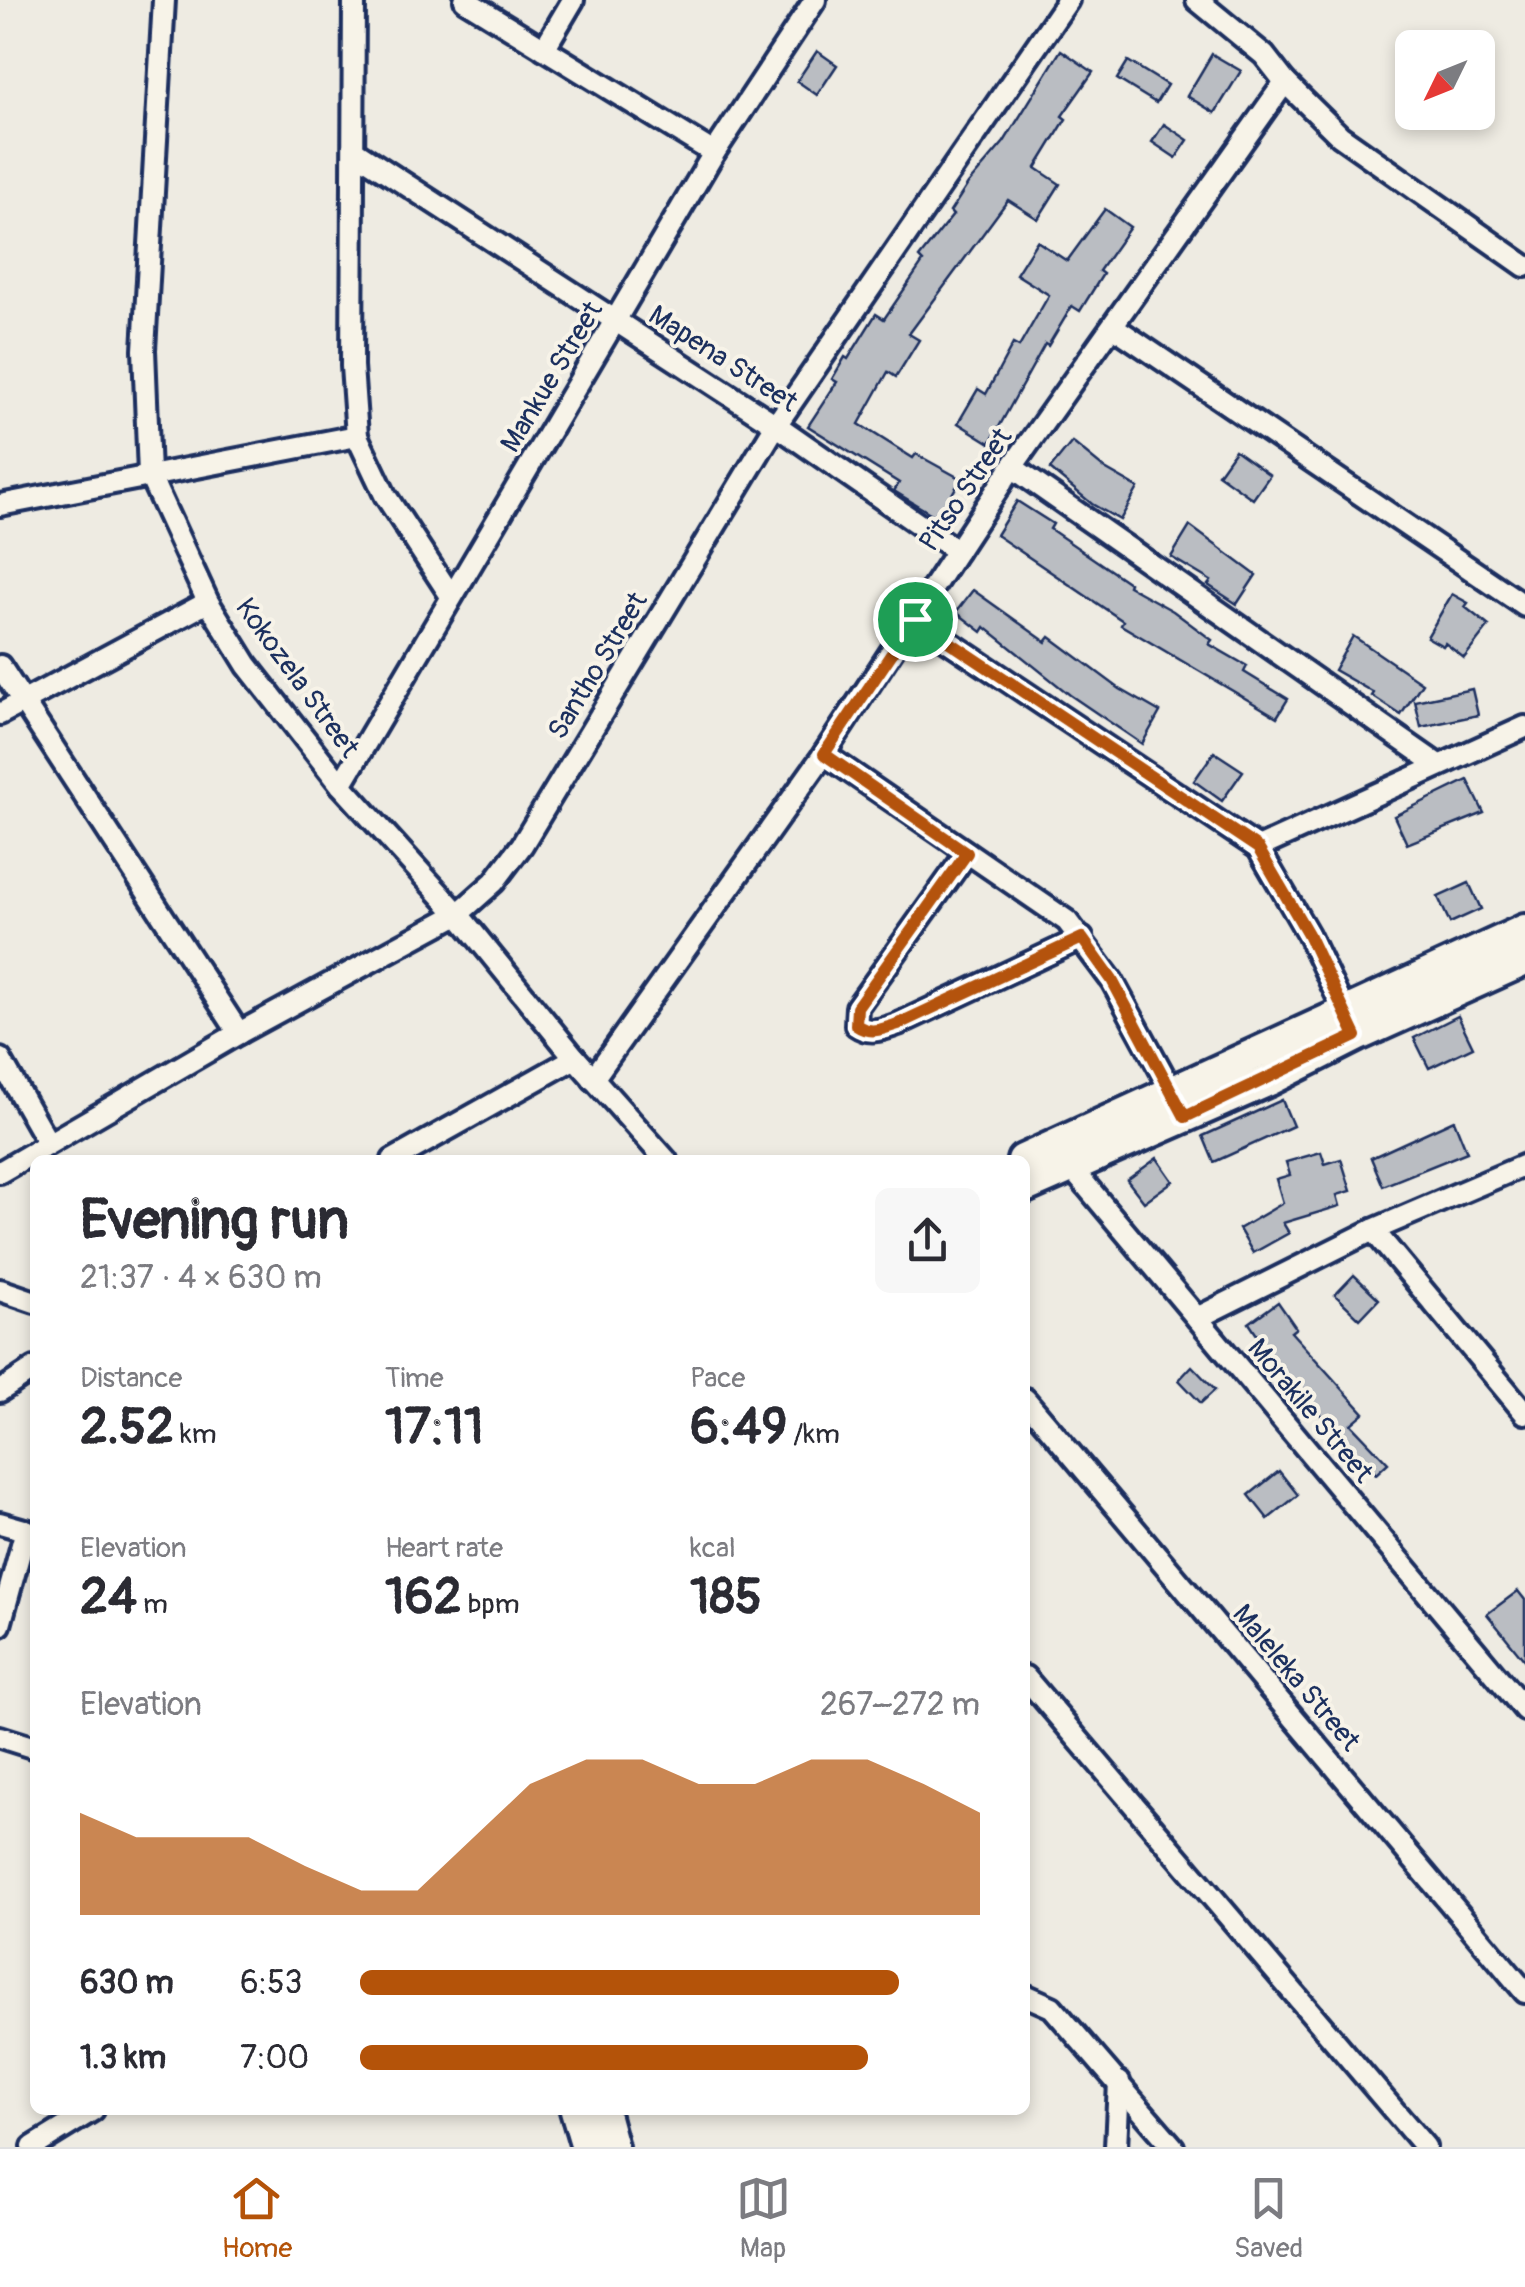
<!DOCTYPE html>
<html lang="en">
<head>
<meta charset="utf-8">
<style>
	:root { --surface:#fff; --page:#f7f7f7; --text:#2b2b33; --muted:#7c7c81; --line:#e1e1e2; --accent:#b45309 }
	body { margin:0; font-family:Pangolin,sans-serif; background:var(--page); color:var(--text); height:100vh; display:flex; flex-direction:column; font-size:38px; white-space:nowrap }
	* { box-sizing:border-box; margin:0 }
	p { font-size:32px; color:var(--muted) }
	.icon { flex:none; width:55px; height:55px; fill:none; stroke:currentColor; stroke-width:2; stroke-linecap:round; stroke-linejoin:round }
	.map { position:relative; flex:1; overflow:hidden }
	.details { position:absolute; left:30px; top:1155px; width:1000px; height:960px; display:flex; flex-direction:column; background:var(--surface); border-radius:15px; box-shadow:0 5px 15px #0003 }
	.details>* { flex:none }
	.needle { width:65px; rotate:227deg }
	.controls { position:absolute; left:1395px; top:30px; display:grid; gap:20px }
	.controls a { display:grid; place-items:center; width:100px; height:100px; border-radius:15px; background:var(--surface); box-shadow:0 5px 15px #0003; font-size:50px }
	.pin { position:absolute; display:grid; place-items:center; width:85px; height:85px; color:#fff; margin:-42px; border:5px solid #fff; border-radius:50%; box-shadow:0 2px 10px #0007 }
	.round { display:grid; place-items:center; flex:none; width:105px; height:105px; border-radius:15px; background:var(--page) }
	.overview { display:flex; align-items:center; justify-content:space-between; height:170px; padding:0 50px }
	h1 { font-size:55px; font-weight:700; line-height:75px }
	.metrics { display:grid; grid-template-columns:repeat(3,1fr); gap:15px; height:170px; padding:10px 50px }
	.metrics div { display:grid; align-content:center }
	.metrics b { font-size:50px; font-weight:700 }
	.metrics small { font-size:28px; font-weight:400 }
	.metrics p { font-size:28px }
	.chart { height:280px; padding:20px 50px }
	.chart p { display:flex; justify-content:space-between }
	.chart svg { width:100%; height:180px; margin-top:10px; fill:var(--accent); opacity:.7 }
	ul { padding:0 50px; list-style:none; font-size:32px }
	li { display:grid; grid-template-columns:160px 120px 1fr; align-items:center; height:75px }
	li i { height:25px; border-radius:12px; background:var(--accent) }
	.tabs { display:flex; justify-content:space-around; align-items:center; height:140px; border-top:2px solid var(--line); background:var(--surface); font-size:28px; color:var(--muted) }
	.tabs a { display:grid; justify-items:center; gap:5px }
	.tabs .selected { color:var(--accent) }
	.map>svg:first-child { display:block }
	.building { fill:#babdc2; stroke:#1b2f5e; stroke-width:2.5 }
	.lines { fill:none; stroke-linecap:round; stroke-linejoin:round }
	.street-casing { stroke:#1b2f5e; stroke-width:28 }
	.secondary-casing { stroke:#1b2f5e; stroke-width:38 }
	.street { stroke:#f7f3e8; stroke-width:20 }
	.secondary { stroke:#f7f3e8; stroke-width:30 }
	.route-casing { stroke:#fff; stroke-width:20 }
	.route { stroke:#b45309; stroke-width:12 }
	.labels { text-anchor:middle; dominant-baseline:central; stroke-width:8; stroke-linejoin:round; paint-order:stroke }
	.street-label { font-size:28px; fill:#1b2f5e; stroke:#f7f3e8 }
</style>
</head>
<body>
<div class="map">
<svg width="1525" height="2147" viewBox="0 0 1525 2147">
	<rect width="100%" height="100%" fill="#eeebe2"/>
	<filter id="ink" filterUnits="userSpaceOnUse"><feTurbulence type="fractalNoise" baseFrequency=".01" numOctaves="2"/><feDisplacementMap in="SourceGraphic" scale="20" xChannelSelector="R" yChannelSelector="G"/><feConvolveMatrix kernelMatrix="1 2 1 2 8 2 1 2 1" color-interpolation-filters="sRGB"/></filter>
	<g filter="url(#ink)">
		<g class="building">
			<path d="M1061 50 1093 72 1062 116 1066 119 1036 168 1060 184 1038 219 1008 200 909 334 919 340 896 377 888 372 859 424 913 458 916 454 961 479 938 518 894 491 899 483 808 426 837 382 832 379 845 357 848 359 876 314 884 319 923 262 919 258 953 215 950 212 968 184 1004 142Z"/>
			<path d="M817 51 837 65 817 95 797 81Z"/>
			<path d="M1212 54 1241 71 1215 113 1187 96Z"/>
			<path d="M1128 61 1167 85 1156 103 1117 79Z"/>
			<path d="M1164 124 1188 140 1176 158 1152 142Z"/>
			<path d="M1105 209 1130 227 1099 271 1103 274 1080 311 1072 306 1048 346 1045 344 990 443 958 423 978 389 986 394 1013 344 1019 347 1049 295 1016 274 1037 241 1067 261Z"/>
			<path d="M1072 442 1105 469 1138 488 1120 520 1092 504 1050 469Z"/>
			<path d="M1235 450 1270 475 1253 499 1218 474Z"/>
			<path d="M1017 501 1053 524 1050 529 1129 583 1128 586 1173 611 1212 640 1209 644 1247 666 1244 672 1288 699 1277 717 1121 625 1123 621 996 535Z"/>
			<path d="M1190 526 1256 575 1237 604 1208 585 1211 581 1171 557Z"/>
			<path d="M973 590 1046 642 1050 637 1120 689 1160 712 1142 744 1070 695 985 627 982 632 956 612Z"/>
			<path d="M1452 594 1468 603 1465 607 1489 626 1464 658 1445 643 1443 646 1427 637Z"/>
			<path d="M1353 636 1422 683 1401 715 1372 696 1374 693 1334 670Z"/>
			<path d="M1472 689 1478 715 1421 727 1415 701Z"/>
			<path d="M1214 752 1243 771 1222 801 1194 781Z"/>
			<path d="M1468 780 1484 813 1407 844 1394 816Z"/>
			<path d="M1469 883 1481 909 1450 923 1438 897Z"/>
			<path d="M1458 1016 1473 1047 1429 1068 1414 1038Z"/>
			<path d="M1282 1100 1293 1126 1214 1162 1203 1136Z"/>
			<path d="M1454 1120 1467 1152 1383 1186 1371 1158Z"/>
			<path d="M1321 1152 1325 1164 1341 1159 1351 1191 1337 1195 1340 1206 1283 1223 1289 1233 1253 1253 1239 1229 1283 1203 1276 1179 1290 1175 1286 1162Z"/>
			<path d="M1157 1158 1173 1181 1144 1202 1127 1180Z"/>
			<path d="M1354 1275 1379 1299 1360 1319 1335 1295Z"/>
			<path d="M1278 1302 1296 1328 1291 1332 1364 1413 1351 1424 1388 1463 1376 1474 1338 1434 1335 1436 1317 1409 1281 1371 1249 1323Z"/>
			<path d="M1192 1366 1215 1390 1201 1403 1179 1380Z"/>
			<path d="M1279 1471 1298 1495 1268 1519 1249 1495Z"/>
			<path d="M1518 1591 1525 1600V1661L1487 1614Z"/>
		</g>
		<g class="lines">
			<g class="street-casing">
				<g id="street">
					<path d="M164 0 144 350 149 474 208 602 247 665 341 785 458 914 575 1058 666 1160"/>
					<path d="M354 0 352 366 357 436 385 495 451 596"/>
					<path d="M465 0 714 153"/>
					<path d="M1197 0 1264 55 1285 82 1340 136 1525 266"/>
					<path d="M544 49 573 0"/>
					<path d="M356 152 776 425 957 551"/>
					<path d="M1114 327 1525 606"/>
					<path d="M1012 467 1438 765"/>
					<path d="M0 505 357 436"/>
					<path d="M915 619 1258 848 1308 934 1349 1021"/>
					<path d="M0 666 239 1033"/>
					<path d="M0 714 208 602"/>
					<path d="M824 754 1067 921 1112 981 1178 1102"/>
					<path d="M341 785 714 153 815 0"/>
					<path d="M1258 848 1525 727"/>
					<path d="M967 853 857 1007 856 1025C870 1035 883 1029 898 1024L1082 938"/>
					<path d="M0 1059 48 1143"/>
					<path d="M593 1079 824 754 1012 467 1285 82"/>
					<path d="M1064 1159 1525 1710"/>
					<path d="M393 1160 575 1058"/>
					<path d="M0 1172 239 1033 458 914 494 882 522 845 776 425 1068 0"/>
					<path d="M1373 1230 1525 1413"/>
					<path d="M0 1290 35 1302"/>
					<path d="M1197 1318 1373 1230 1525 1165"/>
					<path d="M0 1391 35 1368"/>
					<path d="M1025 1399 1525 1992"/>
					<path d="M0 1523 35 1533"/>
					<path d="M0 1625 26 1530"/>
					<path d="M1025 1677 1425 2147"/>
					<path d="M0 1737 35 1748"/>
					<path d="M1025 1995 1052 2007 1173 2147"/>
					<path d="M33 2147 93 2110"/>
					<path d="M1116 2147 1119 2082"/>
				</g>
			</g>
			<g class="secondary-casing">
				<g id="secondary">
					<path d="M1023 1160 1525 930"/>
					<path d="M1025 1187 1269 1080 1356 1036 1525 960"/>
					<path d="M576 2110 587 2147"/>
					<path d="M602 2110 612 2147"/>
				</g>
			</g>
			<use href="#street" class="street"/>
			<use href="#secondary" class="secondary"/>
		</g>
	</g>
	<g class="lines" filter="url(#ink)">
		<g class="route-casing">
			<path id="route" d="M915 619 1258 848 1308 934 1356 1036 1185 1117 1112 980 1082 938 898 1024C883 1029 870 1035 856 1025L857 1007 967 853 824 754Z"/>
		</g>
		<use href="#route" class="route"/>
	</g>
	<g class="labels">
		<g class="street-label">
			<text transform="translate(723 359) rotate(33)">Mapena Street</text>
			<text transform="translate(552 377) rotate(-59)">Mankue Street</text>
			<text transform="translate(966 490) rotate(-56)">Pitso Street</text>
			<text transform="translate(598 666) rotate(-59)">Santho Street</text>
			<text transform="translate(297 678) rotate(54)">Kokozela Street</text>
			<text transform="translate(1310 1411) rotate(50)">Morakile Street</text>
			<text transform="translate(1296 1678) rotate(50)">Maleleka Street</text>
		</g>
	</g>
</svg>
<div class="controls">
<a><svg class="needle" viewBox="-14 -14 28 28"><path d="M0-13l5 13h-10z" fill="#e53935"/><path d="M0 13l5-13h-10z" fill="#7c7c81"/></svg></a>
</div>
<div class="pin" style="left:915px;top:619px;background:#1e9e55"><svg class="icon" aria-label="arrive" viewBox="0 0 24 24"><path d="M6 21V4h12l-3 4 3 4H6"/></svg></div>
<section class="details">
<div class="overview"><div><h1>Evening run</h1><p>21:37 · 4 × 630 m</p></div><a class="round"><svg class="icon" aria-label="share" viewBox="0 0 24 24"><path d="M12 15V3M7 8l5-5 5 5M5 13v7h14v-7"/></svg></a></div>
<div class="metrics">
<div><p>Distance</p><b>2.52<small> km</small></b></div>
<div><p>Time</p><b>17:11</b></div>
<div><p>Pace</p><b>6:49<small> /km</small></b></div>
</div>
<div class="metrics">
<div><p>Elevation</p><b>24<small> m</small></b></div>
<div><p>Heart rate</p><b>162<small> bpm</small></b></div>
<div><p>kcal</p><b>185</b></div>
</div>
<div class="chart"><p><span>Elevation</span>267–272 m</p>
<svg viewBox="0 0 160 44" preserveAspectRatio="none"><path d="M0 44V19L10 25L20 25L30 25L40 32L50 38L60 38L70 25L80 12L90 6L100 6L110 12L120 12L130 6L140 6L150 12L160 19V44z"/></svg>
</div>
<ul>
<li><b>630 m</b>6:53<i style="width:87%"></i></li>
<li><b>1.3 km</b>7:00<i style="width:82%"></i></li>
</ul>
</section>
</div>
<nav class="tabs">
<a class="selected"><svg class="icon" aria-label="home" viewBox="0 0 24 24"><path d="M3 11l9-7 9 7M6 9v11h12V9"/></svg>Home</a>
<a><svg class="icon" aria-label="map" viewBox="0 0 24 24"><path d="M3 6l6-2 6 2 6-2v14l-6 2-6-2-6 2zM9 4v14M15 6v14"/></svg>Map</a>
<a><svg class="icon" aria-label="saved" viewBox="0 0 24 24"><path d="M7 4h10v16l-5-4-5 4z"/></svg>Saved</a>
</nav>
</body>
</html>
